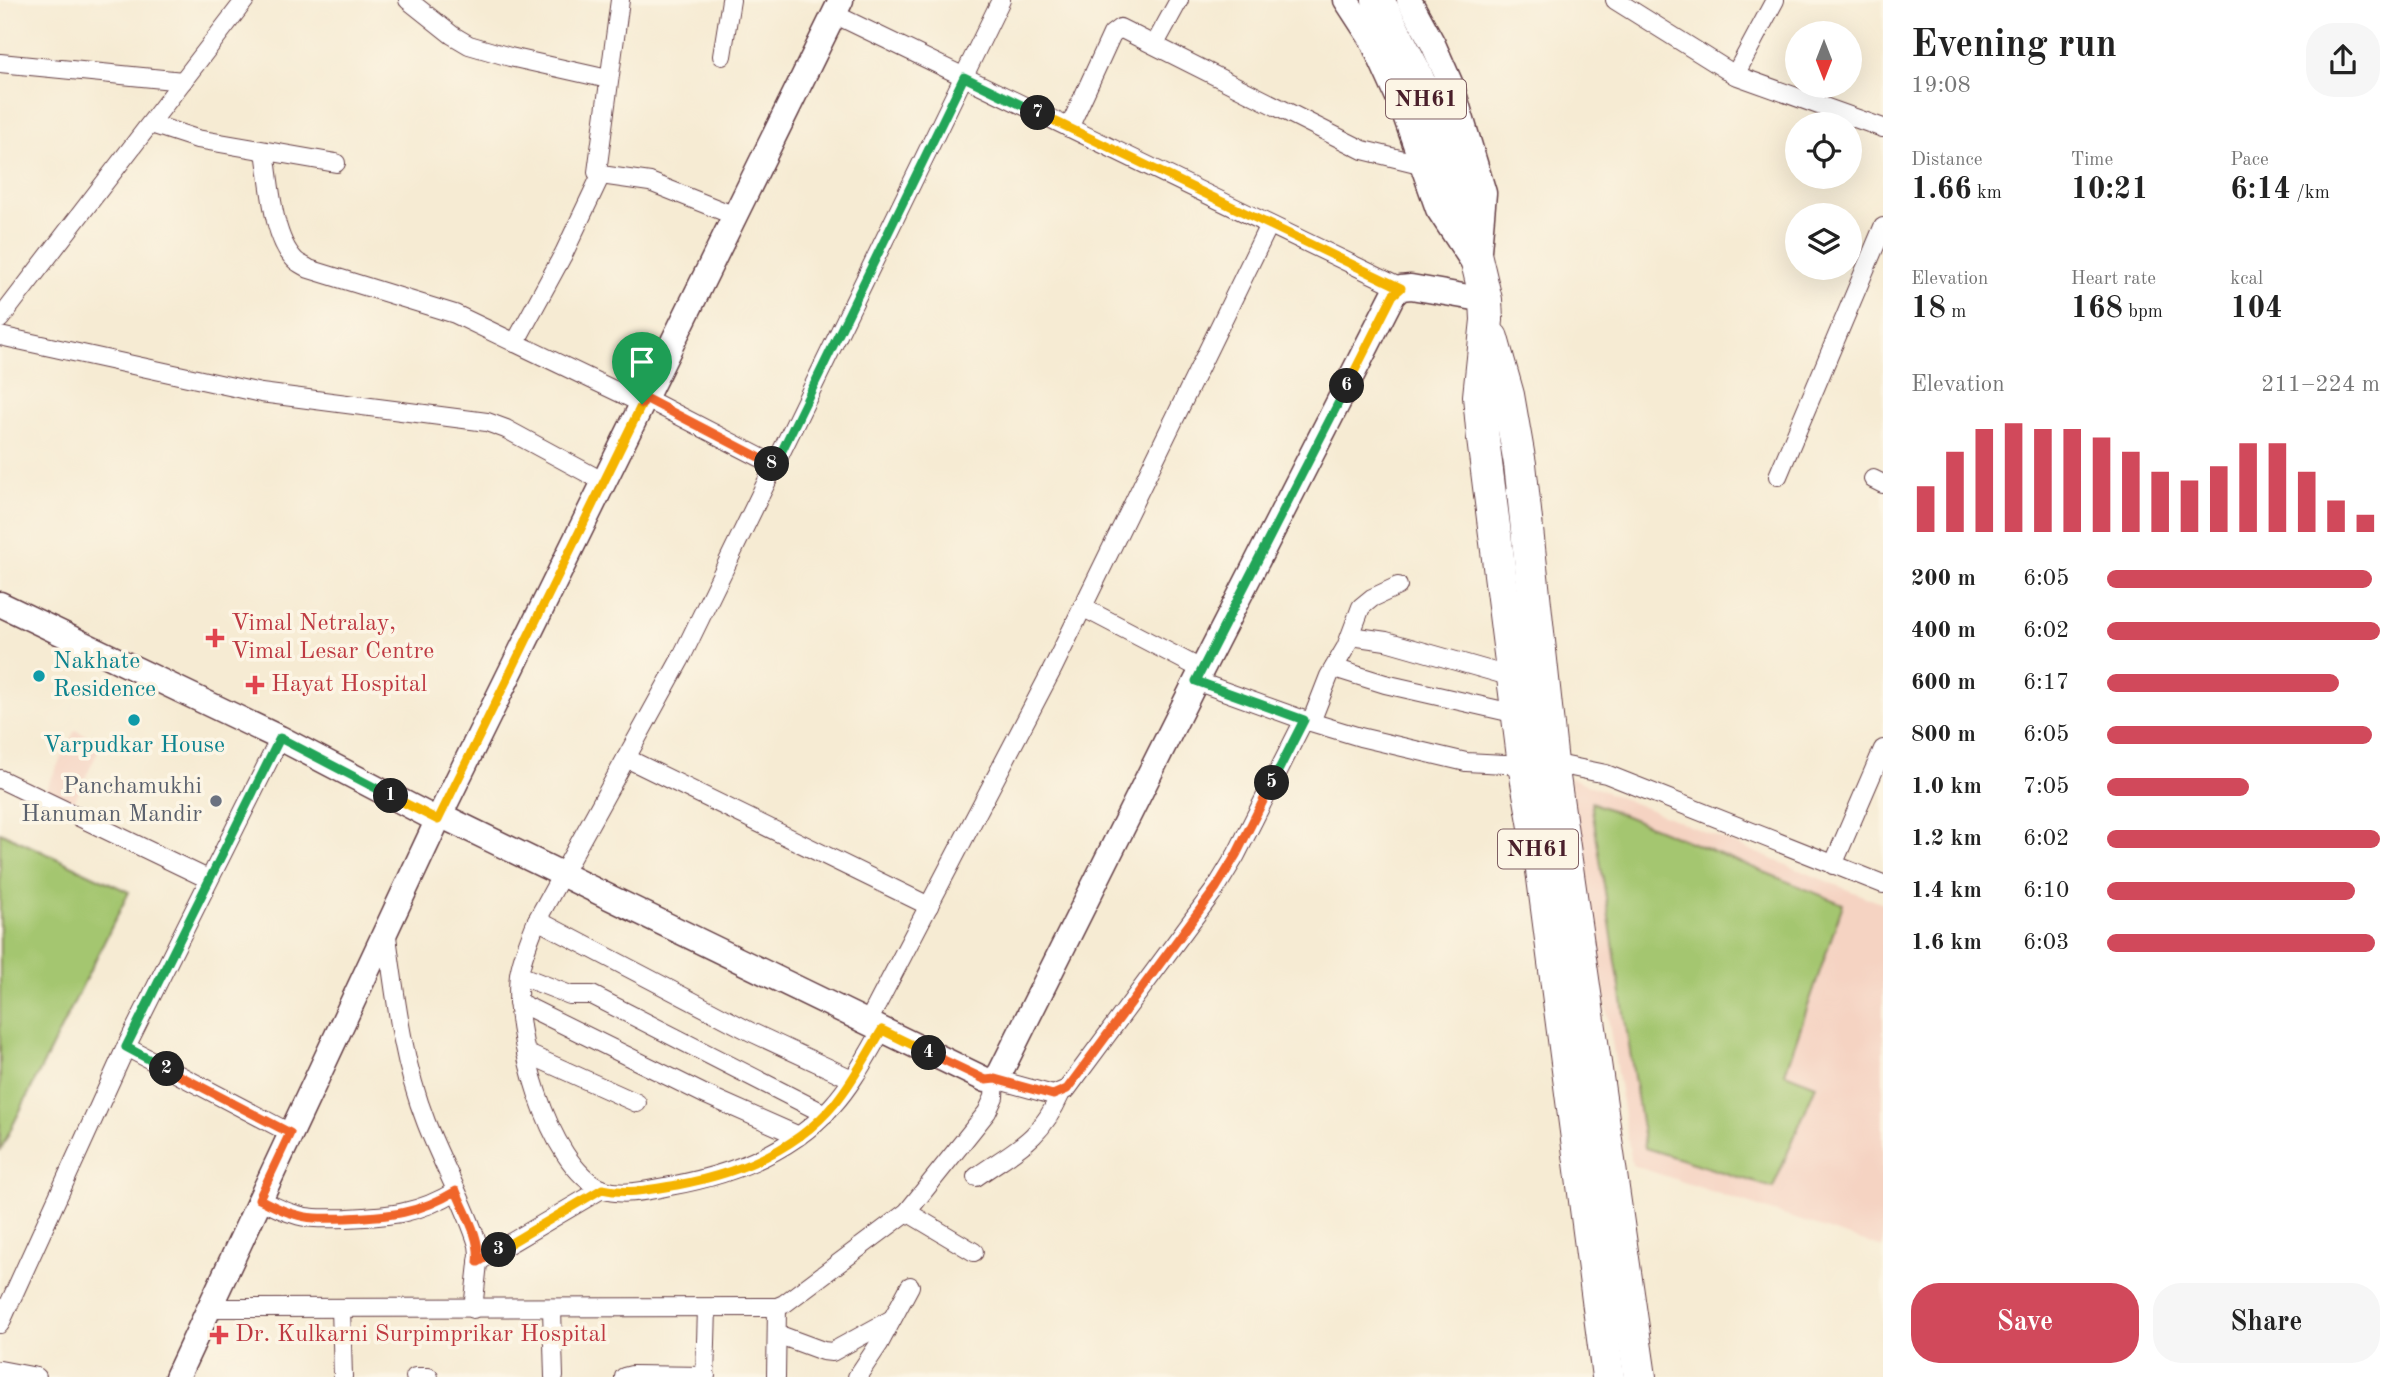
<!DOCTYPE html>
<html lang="en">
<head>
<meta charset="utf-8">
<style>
	:root { --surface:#fff; --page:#f6f6f6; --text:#222; --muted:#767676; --accent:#d1495b }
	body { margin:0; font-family:"Old Standard TT",serif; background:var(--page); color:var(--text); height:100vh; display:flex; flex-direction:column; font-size:26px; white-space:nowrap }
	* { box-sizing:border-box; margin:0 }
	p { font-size:23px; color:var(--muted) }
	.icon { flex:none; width:38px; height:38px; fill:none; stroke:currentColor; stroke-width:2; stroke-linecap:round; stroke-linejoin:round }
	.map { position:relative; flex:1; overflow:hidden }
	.panel { display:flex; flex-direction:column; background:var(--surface); width:525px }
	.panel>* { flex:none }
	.needle { width:46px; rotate:180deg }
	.tools { position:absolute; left:1785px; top:21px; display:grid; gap:14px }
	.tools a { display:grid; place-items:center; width:77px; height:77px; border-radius:50%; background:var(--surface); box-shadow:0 7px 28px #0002; font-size:35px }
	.pin { position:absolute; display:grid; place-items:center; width:60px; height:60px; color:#fff; margin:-72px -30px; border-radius:50% 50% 50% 0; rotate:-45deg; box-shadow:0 0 7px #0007 }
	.pin .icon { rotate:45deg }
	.km { position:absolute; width:35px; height:35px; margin:-18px; border-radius:50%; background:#222; color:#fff; font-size:19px; line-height:35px; text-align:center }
	.round { display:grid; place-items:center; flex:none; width:74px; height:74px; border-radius:28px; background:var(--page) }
	.head { display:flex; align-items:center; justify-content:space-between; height:119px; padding:0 28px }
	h1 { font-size:38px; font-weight:700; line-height:52px }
	.metrics { display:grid; grid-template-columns:repeat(3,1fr); gap:10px; height:119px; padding:7px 28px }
	.metrics div { display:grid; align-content:center }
	.metrics b { font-size:30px; font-weight:700 }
	.metrics small { font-size:19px; font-weight:400 }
	.metrics p { font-size:19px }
	.chart { height:196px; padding:14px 28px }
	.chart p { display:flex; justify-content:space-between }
	.chart svg { width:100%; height:126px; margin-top:7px; stroke:var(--accent); stroke-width:6 }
	.action { display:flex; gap:14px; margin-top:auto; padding:14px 28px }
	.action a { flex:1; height:80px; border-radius:28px; background:var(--accent); color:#fff; font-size:28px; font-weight:700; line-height:80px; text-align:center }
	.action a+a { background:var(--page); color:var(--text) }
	ul { padding:0 28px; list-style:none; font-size:23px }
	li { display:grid; grid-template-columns:112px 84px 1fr; align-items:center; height:52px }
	li i { height:18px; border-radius:9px; background:var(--accent) }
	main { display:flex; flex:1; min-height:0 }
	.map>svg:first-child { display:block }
	.built { fill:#f5d3c2 }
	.green { fill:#a4c66f; stroke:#77724d; stroke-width:2 }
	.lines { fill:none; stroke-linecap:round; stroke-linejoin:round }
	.street-casing { stroke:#643e44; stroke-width:20 }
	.secondary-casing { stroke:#643e44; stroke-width:27 }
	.highway-casing { stroke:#643e44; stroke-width:34 }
	.street { stroke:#fff; stroke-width:18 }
	.secondary { stroke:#fff; stroke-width:24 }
	.highway { stroke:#fff; stroke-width:32 }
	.split-1-casing { stroke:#fff; stroke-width:14 }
	.split-2-casing { stroke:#fff; stroke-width:14 }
	.split-3-casing { stroke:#fff; stroke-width:14 }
	.split-4-casing { stroke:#fff; stroke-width:14 }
	.split-5-casing { stroke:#fff; stroke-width:14 }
	.split-6-casing { stroke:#fff; stroke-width:14 }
	.split-7-casing { stroke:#fff; stroke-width:14 }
	.split-8-casing { stroke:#fff; stroke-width:14 }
	.split-9-casing { stroke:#fff; stroke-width:14 }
	.split-1 { stroke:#f5b400; stroke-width:9 }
	.split-2 { stroke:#22a559; stroke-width:9 }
	.split-3 { stroke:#f0652b; stroke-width:9 }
	.split-4 { stroke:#f5b400; stroke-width:9 }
	.split-5 { stroke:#f0652b; stroke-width:9 }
	.split-6 { stroke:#22a559; stroke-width:9 }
	.split-7 { stroke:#f5b400; stroke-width:9 }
	.split-8 { stroke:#22a559; stroke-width:9 }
	.split-9 { stroke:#f0652b; stroke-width:9 }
	.health-dot { fill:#e0444e; stroke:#fcf5e5; stroke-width:2.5 }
	.culture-dot { fill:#0f9aa8; stroke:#fcf5e5; stroke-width:2.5 }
	.worship-dot { fill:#6b7280; stroke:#fcf5e5; stroke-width:2.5 }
	.labels { text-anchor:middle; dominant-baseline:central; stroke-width:7; stroke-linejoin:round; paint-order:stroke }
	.shield { fill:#fcf5e5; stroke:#7f5f63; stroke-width:2 }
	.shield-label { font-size:23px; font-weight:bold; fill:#4a1f2b }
	.health-label { font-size:24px; fill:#be3a42; stroke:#fcf5e5; text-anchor:start }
	.culture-label { font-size:24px; fill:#0d838f; stroke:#fcf5e5; text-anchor:start }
	.worship-label { font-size:24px; fill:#5b616d; stroke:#fcf5e5; text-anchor:end }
</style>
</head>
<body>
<main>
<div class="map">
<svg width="1883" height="1377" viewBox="0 0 1883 1377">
	<rect width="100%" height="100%" fill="#fcf5e5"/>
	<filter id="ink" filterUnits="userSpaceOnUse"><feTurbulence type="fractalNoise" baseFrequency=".0143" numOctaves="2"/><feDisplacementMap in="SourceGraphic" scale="14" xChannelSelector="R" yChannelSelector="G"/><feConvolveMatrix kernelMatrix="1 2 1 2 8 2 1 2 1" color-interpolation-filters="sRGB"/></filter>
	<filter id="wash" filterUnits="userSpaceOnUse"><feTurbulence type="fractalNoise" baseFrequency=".00686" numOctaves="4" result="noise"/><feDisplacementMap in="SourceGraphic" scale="28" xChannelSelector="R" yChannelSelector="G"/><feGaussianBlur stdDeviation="1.57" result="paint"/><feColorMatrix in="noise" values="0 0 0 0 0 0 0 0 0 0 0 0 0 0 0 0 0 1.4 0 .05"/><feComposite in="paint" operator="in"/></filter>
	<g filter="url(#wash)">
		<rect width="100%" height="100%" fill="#f6ebd3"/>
		<g class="built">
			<path d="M75 730 102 743 71 808 43 795Z"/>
			<path d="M1569 777 1883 904V1248L1632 1165Z"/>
		</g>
		<g class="green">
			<path d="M1591 802 1843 904 1785 1073 1816 1085 1773 1188 1645 1148Z"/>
			<path d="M0 832 129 892 0 1151Z"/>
		</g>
	</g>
	<g filter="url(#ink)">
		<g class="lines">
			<g class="street-casing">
				<g id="street">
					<path d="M408 0 452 35 469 45 510 57 608 79"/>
					<path d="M620 0 597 172 601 175 650 182 735 216"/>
					<path d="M1615 0 1735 75 1883 128"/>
					<path d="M834 14 1401 288"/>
					<path d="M1155 44 1179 0"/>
					<path d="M722 56 731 0"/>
					<path d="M0 63 183 81"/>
					<path d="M1735 75 1775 0"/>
					<path d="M151 124 197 139 336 163"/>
					<path d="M1069 128 1112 34 1120 28 1363 150 1424 165"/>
					<path d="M265 151C270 182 272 237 295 260 299 264 305 266 309 269L455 314 643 404"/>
					<path d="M0 319 245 0"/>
					<path d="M0 336 261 393 487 422 506 429 604 482"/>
					<path d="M515 343 564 253 601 175"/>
					<path d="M645 398 775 465"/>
					<path d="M1778 476 1883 227"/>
					<path d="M1873 479 1883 484"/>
					<path d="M1082 607 1203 670"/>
					<path d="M1351 636 1386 641 1512 677"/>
					<path d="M1334 668 1385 684 1517 714"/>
					<path d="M1196 681 1304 720 1360 737 1466 762 1524 765 1552 763 1606 774 1883 884"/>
					<path d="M1311 722 1329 676 1346 647 1361 607 1372 598 1398 586"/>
					<path d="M626 758 929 906"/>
					<path d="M0 779 208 879"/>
					<path d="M1833 865 1883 749"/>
					<path d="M537 920 751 1032 852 1079"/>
					<path d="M386 929C395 994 402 1061 426 1122 442 1164 465 1203 478 1245L479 1254 473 1309"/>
					<path d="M519 975 570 995H592L825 1114"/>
					<path d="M518 1002 704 1094 799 1136"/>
					<path d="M868 1022 1053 668 1269 225"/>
					<path d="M882 1030C867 1055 853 1083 833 1105 791 1153 731 1175 670 1186 650 1190 622 1197 602 1189 547 1166 512 1029 519 975 522 956 530 938 537 920L680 660 1001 0"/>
					<path d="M126 1047 290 1133"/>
					<path d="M526 1053 637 1103"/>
					<path d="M976 1177C1017 1148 1039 1142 1061 1093"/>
					<path d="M259 1199C270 1204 282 1211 294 1214 311 1220 329 1218 347 1218 390 1216 418 1214 456 1191"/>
					<path d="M907 1212 974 1252"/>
					<path d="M478 1262 602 1189"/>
					<path d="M208 1308 777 1307 784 1304 907 1212 987 1112 994 1097 995 1079 1053 1095 1067 1089 1216 888 1236 855 1304 720"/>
					<path d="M341 1308 343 1377"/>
					<path d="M552 1309 554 1377"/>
					<path d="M0 1324 126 1047 280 738"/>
					<path d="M777 1334 823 1351 832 1352 892 1319"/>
					<path d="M0 1370 37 1377"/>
					<path d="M415 1377H429"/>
					<path d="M624 1377 632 1375 706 1376"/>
					<path d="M705 1377 707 1308"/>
					<path d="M776 1377 777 1307"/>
					<path d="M857 1377 879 1344 910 1286"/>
				</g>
			</g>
			<g class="secondary-casing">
				<g id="secondary">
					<path d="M1346 0 1372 40 1401 104 1438 209 1471 259"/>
					<path d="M1409 0 1433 44 1452 87 1484 193 1479 250"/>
					<path d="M0 604 280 738 437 820"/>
					<path d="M440 815 986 1080 995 1079 1000 1073 1196 681 1393 295 1401 288 1411 287 1486 300"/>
					<path d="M177 1377 440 815 841 0"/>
				</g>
			</g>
			<g class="highway-casing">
				<g id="highway">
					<path d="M1378 0 1414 70 1431 111 1463 203 1486 300 1487 320 1479 396 1483 439 1524 765 1540 855 1608 1377"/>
					<path d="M1492 338 1508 395 1520 464 1552 763 1640 1377"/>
				</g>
			</g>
			<use href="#street" class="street"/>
			<use href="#secondary" class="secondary"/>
			<use href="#highway" class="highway"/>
		</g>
	</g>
	<g class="lines" filter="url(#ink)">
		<g class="split-1-casing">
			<path id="split-1" d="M391 796 438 820 642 404"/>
		</g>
		<g class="split-2-casing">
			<path id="split-2" d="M167 1069 126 1047 280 738 391 796"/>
		</g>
		<g class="split-3-casing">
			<path id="split-3" d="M167 1069 290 1133 259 1199C270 1204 282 1211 294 1214 311 1220 329 1218 347 1218 390 1216 418 1214 456 1191 465 1213 481 1238 478 1262L499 1250"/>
		</g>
		<g class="split-4-casing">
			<path id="split-4" d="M499 1250 602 1189C627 1195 653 1189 677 1185 736 1174 797 1150 836 1102 854 1080 867 1054 882 1030L929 1053"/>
		</g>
		<g class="split-5-casing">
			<path id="split-5" d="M929 1053 986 1080 995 1079 1053 1095 1067 1089 1216 888 1236 855 1272 783"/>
		</g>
		<g class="split-6-casing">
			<path id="split-6" d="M1272 783 1304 720 1196 681 1347 386"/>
		</g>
		<g class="split-7-casing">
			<path id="split-7" d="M1038 113 1401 288 1393 295 1347 386"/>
		</g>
		<g class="split-8-casing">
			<path id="split-8" d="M772 464 775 465 964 77 1038 113"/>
		</g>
		<g class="split-9-casing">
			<path id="split-9" d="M642 404 645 398 772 464"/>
		</g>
		<use href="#split-1" class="split-1"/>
		<use href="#split-2" class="split-2"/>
		<use href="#split-3" class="split-3"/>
		<use href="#split-4" class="split-4"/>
		<use href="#split-5" class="split-5"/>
		<use href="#split-6" class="split-6"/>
		<use href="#split-7" class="split-7"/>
		<use href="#split-8" class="split-8"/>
		<use href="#split-9" class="split-9"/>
	</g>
	<g class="health-dot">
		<path d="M211.5 627.5h7v7h7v7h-7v7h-7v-7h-7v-7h7z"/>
		<path d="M251.5 674.5h7v7h7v7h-7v7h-7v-7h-7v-7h7z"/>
		<path d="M215.5 1324.5h7v7h7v7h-7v7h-7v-7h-7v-7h7z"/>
	</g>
	<g class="culture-dot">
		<circle cx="39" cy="676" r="7"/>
		<circle cx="134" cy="720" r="7"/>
	</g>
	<circle class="worship-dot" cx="216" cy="801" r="7"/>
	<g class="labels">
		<g class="shield">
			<rect x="1386" y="79.5" width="80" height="39" rx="5"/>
			<rect x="1498" y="829.5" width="80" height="39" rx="5"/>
		</g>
		<g class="shield-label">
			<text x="1426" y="99">NH61</text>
			<text x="1538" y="849">NH61</text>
		</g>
		<g class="health-label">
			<text x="231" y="624">Vimal Netralay,<tspan x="231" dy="28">Vimal Lesar Centre</tspan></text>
			<text x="271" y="685">Hayat Hospital</text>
			<text x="235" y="1335">Dr. Kulkarni Surpimprikar Hospital</text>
		</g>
		<g class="culture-label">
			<text x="53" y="662">Nakhate<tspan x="53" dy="28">Residence</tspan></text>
			<text x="134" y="746" text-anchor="middle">Varpudkar House</text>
		</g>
		<g class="worship-label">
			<text x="202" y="787">Panchamukhi<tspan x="202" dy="28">Hanuman Mandir</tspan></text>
		</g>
	</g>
</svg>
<div class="tools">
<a><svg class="needle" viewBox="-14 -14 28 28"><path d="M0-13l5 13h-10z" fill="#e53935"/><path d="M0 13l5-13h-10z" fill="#767676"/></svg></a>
<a><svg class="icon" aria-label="locate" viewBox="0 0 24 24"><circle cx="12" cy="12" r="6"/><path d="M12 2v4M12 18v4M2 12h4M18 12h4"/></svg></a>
<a><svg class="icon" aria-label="layers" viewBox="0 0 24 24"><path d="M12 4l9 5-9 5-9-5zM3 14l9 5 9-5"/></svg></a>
</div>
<div class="pin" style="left:642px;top:404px;background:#1e9e55"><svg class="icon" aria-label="arrive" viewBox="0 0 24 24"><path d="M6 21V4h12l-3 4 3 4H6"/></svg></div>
<b class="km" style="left:391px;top:796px">1</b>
<b class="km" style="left:167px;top:1069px">2</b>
<b class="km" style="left:499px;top:1250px">3</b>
<b class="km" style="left:929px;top:1053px">4</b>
<b class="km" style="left:1272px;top:783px">5</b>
<b class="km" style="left:1347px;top:386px">6</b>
<b class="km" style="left:1038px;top:113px">7</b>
<b class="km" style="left:772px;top:464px">8</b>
</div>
<section class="panel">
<div class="head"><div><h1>Evening run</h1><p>19:08</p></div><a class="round"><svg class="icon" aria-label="share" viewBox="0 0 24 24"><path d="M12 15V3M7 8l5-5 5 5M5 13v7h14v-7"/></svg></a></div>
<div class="metrics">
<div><p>Distance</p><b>1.66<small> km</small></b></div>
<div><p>Time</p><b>10:21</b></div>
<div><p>Pace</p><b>6:14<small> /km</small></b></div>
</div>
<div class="metrics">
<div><p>Elevation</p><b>18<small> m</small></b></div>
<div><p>Heart rate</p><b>168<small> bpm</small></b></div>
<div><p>kcal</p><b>104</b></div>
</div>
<div class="chart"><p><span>Elevation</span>211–224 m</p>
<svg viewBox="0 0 160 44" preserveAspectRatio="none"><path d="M5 44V28M15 44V16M25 44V8M35 44V6M45 44V8M55 44V8M65 44V11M75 44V16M85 44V23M95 44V26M105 44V21M115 44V13M125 44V13M135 44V23M145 44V33M155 44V38"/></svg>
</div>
<ul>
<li><b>200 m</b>6:05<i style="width:97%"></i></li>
<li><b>400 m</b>6:02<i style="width:100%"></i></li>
<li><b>600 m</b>6:17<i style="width:85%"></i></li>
<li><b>800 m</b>6:05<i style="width:97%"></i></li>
<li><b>1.0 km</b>7:05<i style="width:52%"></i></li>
<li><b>1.2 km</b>6:02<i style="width:100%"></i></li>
<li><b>1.4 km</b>6:10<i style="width:91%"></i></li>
<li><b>1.6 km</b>6:03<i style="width:98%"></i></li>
</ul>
<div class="action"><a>Save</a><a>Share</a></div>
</section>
</main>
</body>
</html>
